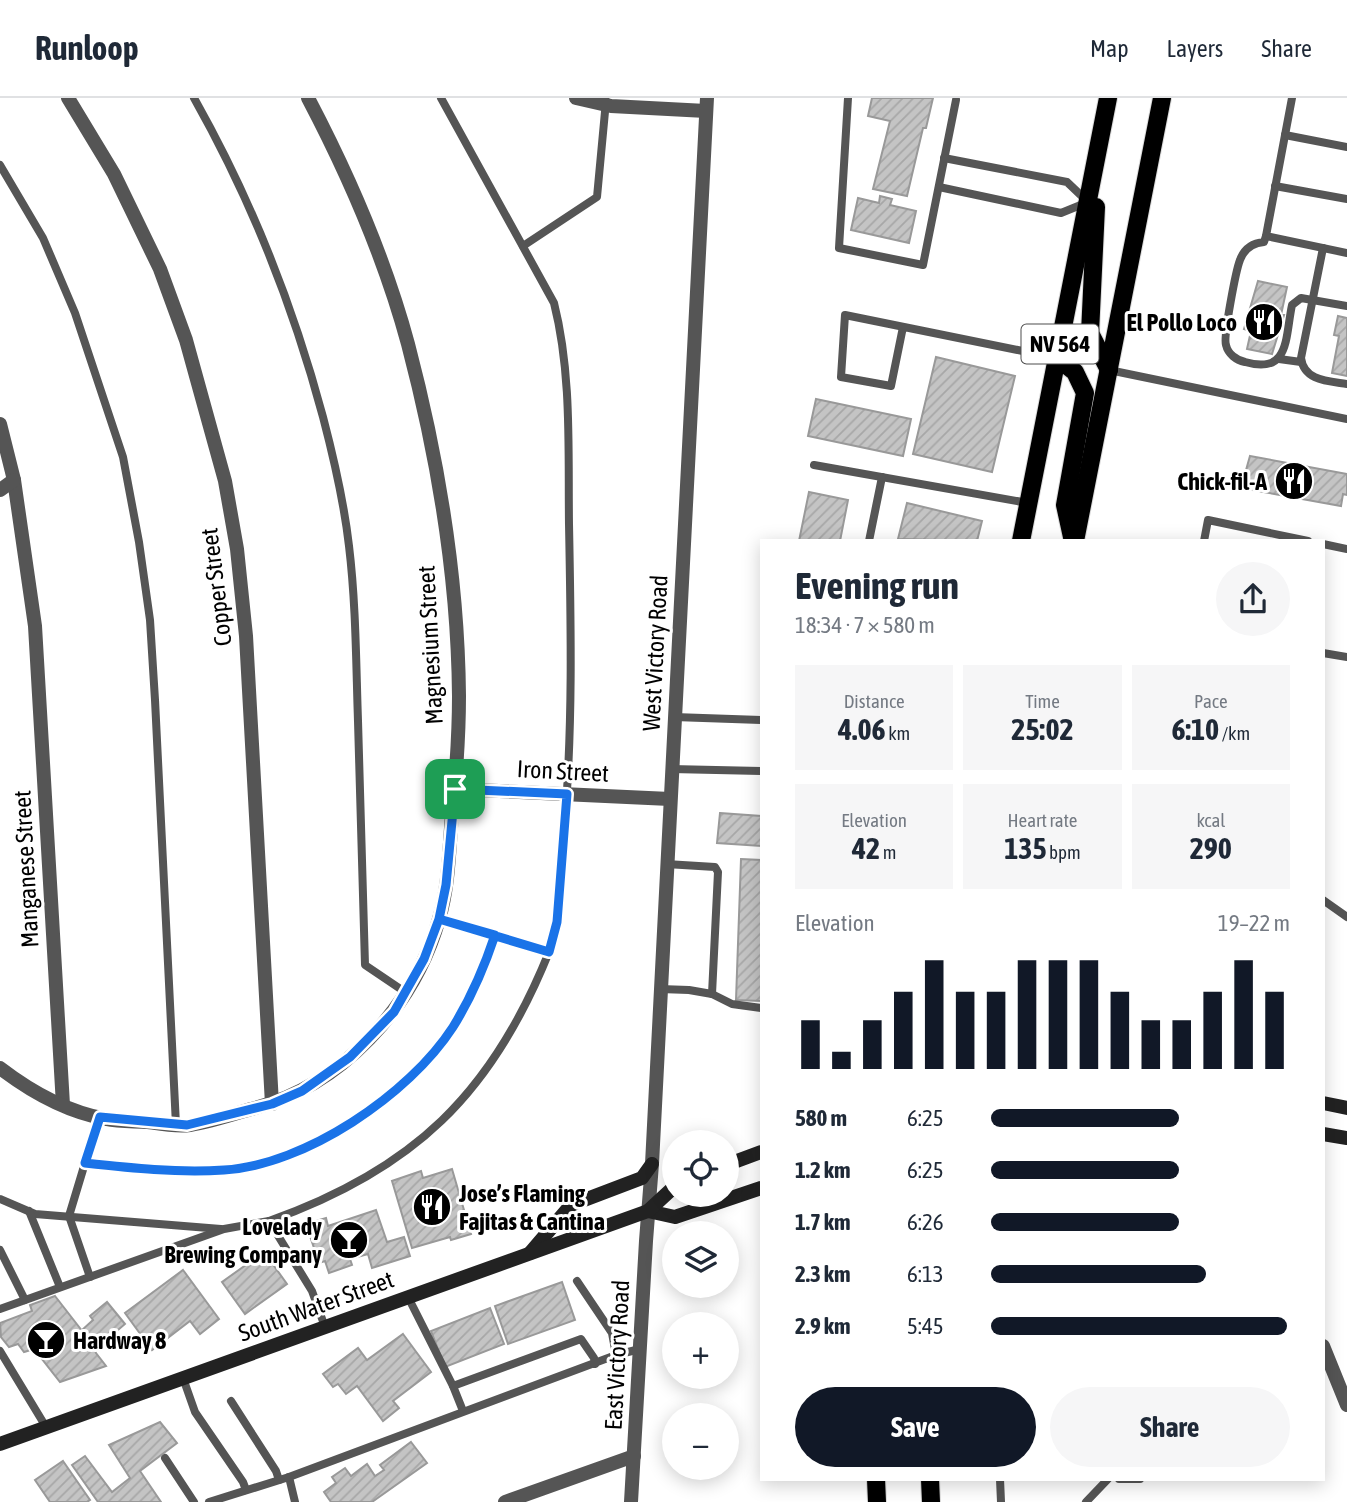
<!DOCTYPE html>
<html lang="en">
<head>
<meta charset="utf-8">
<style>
	:root { --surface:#fff; --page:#f6f6f7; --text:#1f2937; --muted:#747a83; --line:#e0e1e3; --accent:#111827 }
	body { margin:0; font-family:"Asap Condensed",sans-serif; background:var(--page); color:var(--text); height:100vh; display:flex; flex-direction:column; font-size:26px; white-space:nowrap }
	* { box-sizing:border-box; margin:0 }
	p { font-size:23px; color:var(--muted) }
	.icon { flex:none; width:38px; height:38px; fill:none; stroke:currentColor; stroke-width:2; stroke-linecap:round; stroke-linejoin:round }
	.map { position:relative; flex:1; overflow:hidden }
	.side { position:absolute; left:760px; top:441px; width:565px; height:942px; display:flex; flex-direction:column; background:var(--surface); border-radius:0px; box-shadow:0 4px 18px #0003 }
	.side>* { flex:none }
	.fabs { position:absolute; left:662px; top:1032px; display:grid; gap:14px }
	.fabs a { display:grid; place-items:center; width:77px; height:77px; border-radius:50%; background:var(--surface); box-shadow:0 4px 18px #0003; font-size:35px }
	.pin { position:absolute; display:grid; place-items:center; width:60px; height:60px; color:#fff; margin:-30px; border-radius:14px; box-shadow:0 4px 10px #0006 }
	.round { display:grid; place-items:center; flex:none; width:74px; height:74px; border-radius:37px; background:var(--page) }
	.overview { display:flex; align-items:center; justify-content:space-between; height:119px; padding:0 35px }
	h1 { font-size:38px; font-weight:700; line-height:52px }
	.stats { display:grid; grid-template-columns:repeat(3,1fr); gap:10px; height:119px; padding:7px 35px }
	.stats div { display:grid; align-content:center; border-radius:0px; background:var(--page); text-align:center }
	.stats b { font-size:30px; font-weight:700 }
	.stats small { font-size:19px; font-weight:400 }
	.stats p { font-size:19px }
	.chart { height:196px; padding:14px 35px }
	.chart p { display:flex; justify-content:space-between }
	.chart svg { width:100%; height:126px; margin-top:7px; stroke:var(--accent); stroke-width:6 }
	.primary-button { display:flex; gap:14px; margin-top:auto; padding:14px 35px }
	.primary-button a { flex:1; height:80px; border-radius:42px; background:var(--accent); color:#fff; font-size:28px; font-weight:700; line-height:80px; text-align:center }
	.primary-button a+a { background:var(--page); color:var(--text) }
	ul { padding:0 35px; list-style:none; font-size:23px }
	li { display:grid; grid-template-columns:112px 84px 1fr; align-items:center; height:52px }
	li i { height:18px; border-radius:9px; background:var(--accent) }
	header { display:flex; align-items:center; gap:42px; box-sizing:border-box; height:98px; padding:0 35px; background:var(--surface); border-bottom:2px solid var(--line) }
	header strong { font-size:33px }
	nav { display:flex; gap:38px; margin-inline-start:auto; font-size:24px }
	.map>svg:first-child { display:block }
	.building { fill:url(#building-hatch); stroke:#999; stroke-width:2 }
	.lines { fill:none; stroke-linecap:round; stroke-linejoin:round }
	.primary-casing { stroke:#dbdbdb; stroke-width:20 }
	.lane { stroke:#555; stroke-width:8 }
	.street { stroke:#555; stroke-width:14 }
	.secondary { stroke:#222; stroke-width:14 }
	.primary { stroke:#000; stroke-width:18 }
	.route-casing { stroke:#fff; stroke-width:14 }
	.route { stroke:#1a73e8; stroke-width:9 }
	.labels { text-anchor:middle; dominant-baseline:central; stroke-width:6; stroke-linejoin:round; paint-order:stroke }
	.shield { fill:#fff; stroke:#4c4c4c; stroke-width:2 }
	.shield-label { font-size:23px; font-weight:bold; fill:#000 }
	.poi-label { font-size:24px; font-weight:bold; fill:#000; stroke:#fff; text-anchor:end }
	.street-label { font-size:24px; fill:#000; stroke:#fff }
</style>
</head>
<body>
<header>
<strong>Runloop</strong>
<nav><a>Map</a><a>Layers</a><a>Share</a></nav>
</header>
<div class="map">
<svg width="1347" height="1404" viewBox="0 0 1347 1404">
	<defs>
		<pattern id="building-hatch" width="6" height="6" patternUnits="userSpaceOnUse" patternTransform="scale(1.75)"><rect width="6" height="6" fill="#c4c4c4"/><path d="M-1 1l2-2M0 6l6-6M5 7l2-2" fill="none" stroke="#a7a7a7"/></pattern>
	</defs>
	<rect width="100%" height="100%" fill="#fff"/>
	<g class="building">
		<path d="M872 0H933L926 30H923L907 98 873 91 890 23 868 18Z"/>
		<path d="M880 98 892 101 890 107 916 113 909 145 851 132 858 100 879 105Z"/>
		<path d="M1258 183 1287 189 1281 217H1284L1272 256 1247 251 1251 233 1244 231Z"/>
		<path d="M1338 218 1347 220V278L1332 275 1339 238 1334 237Z"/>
		<path d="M936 259 1015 278 992 374 913 356Z"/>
		<path d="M816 301 911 321 903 358 808 338Z"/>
		<path d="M1250 358 1347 376V397L1343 396 1341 408 1241 390Z"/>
		<path d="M809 394 848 402 840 443H799Z"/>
		<path d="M907 405 982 423 977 443 898 441Z"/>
		<path d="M720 715 761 718V748L717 745Z"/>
		<path d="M741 761 761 762V903L736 902Z"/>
		<path d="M452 1071 471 1136 451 1142 450 1139 412 1150 392 1083 421 1073 423 1080Z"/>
		<path d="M376 1112 387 1144 404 1139 410 1158 372 1170 368 1156 350 1161 352 1167 329 1175 325 1163 319 1165 306 1126 326 1120 328 1128Z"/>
		<path d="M264 1154 287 1186 245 1216 222 1184Z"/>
		<path d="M183 1172 219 1221 200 1236 190 1223 152 1252 125 1215Z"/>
		<path d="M562 1184 575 1222 508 1246 495 1208Z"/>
		<path d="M55 1198 93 1247 96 1255 106 1268 60 1284 34 1251 24 1254 18 1246 9 1249 1 1239 0 1225 32 1213 30 1207Z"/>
		<path d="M107 1204 125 1226 97 1250 82 1232 93 1222 90 1218Z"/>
		<path d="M490 1210 504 1246 445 1269 431 1233Z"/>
		<path d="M403 1236 431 1274 393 1303 399 1310 383 1323 357 1288 346 1296 338 1286 333 1289 323 1276 358 1250 367 1262Z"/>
		<path d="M160 1324 177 1345 140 1373 161 1404H98L72 1367 85 1358 112 1394 130 1380 109 1347Z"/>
		<path d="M411 1344 427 1365 372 1404H331L324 1394 336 1385 332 1379 345 1370 351 1378 367 1366 375 1378 384 1372 380 1367Z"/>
		<path d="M63 1363 90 1402 87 1404H50L35 1382Z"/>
	</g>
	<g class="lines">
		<g class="primary-casing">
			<g id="primary">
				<path d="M1096 109 1090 235 1109 272"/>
				<path d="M1057 260 1075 274 1085 295 1065 407 1072 439"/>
				<path d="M1021 443 1108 0"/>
				<path d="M1075 443 1162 0"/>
				<path d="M876 1381 877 1404"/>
				<path d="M930 1381 931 1404"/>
			</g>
		</g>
		<g class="lane">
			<path d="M194 0C251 101 293 207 323 319 334 361 344 404 349 448 356 506 356 565 358 623 360 704 363 786 365 867L405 894"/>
			<path d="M441 0 554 205C572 276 568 353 569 426 571 529 573 631 564 733 561 774 559 814 549 854"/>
			<path d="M848 0 839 150 923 167 956 2"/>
			<path d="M1292 0 1266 138 1347 155"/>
			<path d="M1285 37 1347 49"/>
			<path d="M0 67 43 140 75 215 123 359 139 444 150 522 155 602 176 1027"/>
			<path d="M1275 88 1347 101"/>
			<path d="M939 89 1061 115 1088 104 1067 84 944 60"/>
			<path d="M1266 138 1264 144C1253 145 1244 151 1240 162 1236 172 1223 239 1226 247 1228 256 1236 262 1245 264 1290 277 1285 240 1292 207L1301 200 1347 208"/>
			<path d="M523 148 597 99 606 3"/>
			<path d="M1323 150 1301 260C1304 283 1328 283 1347 286"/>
			<path d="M903 229 891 288 841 279 845 217 1057 260"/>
			<path d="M1279 261 1301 264"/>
			<path d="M1109 272 1347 321"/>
			<path d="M814 367 1028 405"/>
			<path d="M869 443 882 379"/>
			<path d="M1204 443 1208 422 1308 443"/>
			<path d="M1323 446 1347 451"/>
			<path d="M1323 555 1347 559"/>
			<path d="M674 619 761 622"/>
			<path d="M671 671 761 673"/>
			<path d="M666 766 715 769 718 774 712 896"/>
			<path d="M1323 802 1347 819"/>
			<path d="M660 891 689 892 712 896 732 906 761 910"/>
			<path d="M100 1019 85 1065C131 1070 177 1076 224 1072 305 1066 409 997 453 929 471 900 484 870 495 837"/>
			<path d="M85 1065 69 1118 90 1179"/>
			<path d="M0 1101 35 1116 221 1131"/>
			<path d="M29 1113 60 1189"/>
			<path d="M269 1123C413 1072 492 996 549 854L439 821"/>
			<path d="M0 1152 25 1202"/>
			<path d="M577 1183 612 1235 616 1257"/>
			<path d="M408 1199 453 1288"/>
			<path d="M0 1211 224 1131 269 1123 312 1193 325 1229"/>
			<path d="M0 1253 46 1329"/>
			<path d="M183 1280 195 1314 243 1384 246 1392"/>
			<path d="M231 1303 276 1373 279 1382"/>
			<path d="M463 1313 453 1288 581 1241 594 1260 595 1266"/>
			<path d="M165 1360 194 1404"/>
			<path d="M289 1379 295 1404"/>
			<path d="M1000 1381 1001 1404"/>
			<path d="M1119 1381H1140"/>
			<path d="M209 1404 289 1379 616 1257 640 1251"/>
			<path d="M1086 1404 1108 1381"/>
		</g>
		<g class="street">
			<path d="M68 0 114 76 160 171 186 242 225 383 237 451 246 538 272 1006"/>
			<path d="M576 0 611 8 706 13"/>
			<path d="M0 326 14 382 35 528 63 1007"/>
			<path d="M0 392 14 382"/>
			<path d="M455 691 670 701"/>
			<path d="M0 970C30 993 68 1014 106 1021 120 1024 134 1023 148 1024 161 1026 177 1029 190 1027 210 1024 231 1017 251 1011 341 989 414 909 439 821 449 788 449 751 452 717 456 678 459 638 459 598 458 480 438 360 408 246 385 161 349 78 308 0"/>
			<path d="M1323 1248 1347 1307"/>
			<path d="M505 1404 634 1358"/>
			<path d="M631 1404 646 1143 652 1066 707 0"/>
		</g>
		<g class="secondary">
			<path d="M1323 1005 1347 1010"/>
			<path d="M1323 1036 1347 1040"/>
			<path d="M726 1067 761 1054"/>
			<path d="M648 1113 675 1119 761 1090"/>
			<path d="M530 1155 571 1107 642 1080 652 1066"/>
			<path d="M0 1346 648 1113 674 1089"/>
		</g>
		<use href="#primary" class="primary"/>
	</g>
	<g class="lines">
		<g class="route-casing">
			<path id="route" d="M455 691 446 787 439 821 495 837C484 870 471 900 453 929 409 997 305 1067 224 1072 177 1075 131 1070 85 1065L100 1019 187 1027 272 1006 302 993 350 959 394 914 424 861 439 821 549 854 557 824 567 696 455 691"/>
		</g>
		<use href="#route" class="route"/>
	</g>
	<defs>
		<g id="restaurant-disc" transform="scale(2.0125)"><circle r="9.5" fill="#000" stroke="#fff"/><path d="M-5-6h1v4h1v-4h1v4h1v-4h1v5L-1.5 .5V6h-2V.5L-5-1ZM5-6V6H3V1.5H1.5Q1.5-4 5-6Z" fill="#fff"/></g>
		<g id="bar-disc" transform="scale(2.0125)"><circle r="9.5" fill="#000" stroke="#fff"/><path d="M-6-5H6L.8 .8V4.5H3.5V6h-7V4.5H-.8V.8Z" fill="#fff"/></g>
	</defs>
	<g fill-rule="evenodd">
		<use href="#restaurant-disc" x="1264" y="224"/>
		<use href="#restaurant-disc" x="1294" y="383"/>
		<use href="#restaurant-disc" x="432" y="1109"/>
		<use href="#bar-disc" x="349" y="1142"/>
		<use href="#bar-disc" x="46" y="1242"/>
	</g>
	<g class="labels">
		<rect class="shield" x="1021.5" y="226.5" width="77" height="39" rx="5"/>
		<g class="shield-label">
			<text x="1060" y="246">NV 564</text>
		</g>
		<g class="poi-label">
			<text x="1237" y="224">El Pollo Loco</text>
			<text x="1267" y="383">Chick-fil-A</text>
			<text x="459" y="1095" text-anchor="start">Jose’s Flaming<tspan x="459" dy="28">Fajitas &amp; Cantina</tspan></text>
			<text x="322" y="1128">Lovelady<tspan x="322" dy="28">Brewing Company</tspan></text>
			<text x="73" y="1242" text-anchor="start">Hardway 8</text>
		</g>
		<g class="street-label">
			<text transform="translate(216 489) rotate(-97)">Copper Street</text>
			<text transform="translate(430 547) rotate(-93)">Magnesium Street</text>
			<text transform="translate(655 555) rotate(-87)">West Victory Road</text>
			<text transform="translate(563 673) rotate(3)">Iron Street</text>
			<text transform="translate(26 771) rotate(-93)">Manganese Street</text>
			<text transform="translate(316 1208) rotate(-20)">South Water Street</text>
			<text transform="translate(617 1257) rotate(-87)">East Victory Road</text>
		</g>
	</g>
</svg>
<div class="fabs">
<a><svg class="icon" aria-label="locate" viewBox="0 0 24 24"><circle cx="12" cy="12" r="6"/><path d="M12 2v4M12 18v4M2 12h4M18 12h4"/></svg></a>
<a><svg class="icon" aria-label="layers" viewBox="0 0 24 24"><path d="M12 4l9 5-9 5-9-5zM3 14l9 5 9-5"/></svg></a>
<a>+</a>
<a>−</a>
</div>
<div class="pin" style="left:455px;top:691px;background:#1e9e55"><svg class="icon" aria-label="arrive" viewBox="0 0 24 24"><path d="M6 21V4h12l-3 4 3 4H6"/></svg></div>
<section class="side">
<div class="overview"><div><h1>Evening run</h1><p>18:34 · 7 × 580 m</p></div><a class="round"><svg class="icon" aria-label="share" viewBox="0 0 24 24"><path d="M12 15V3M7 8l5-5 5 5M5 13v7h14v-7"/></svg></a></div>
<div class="stats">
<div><p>Distance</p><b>4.06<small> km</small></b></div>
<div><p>Time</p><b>25:02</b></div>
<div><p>Pace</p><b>6:10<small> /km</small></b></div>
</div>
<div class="stats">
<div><p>Elevation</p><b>42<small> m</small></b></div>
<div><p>Heart rate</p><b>135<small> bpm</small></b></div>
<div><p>kcal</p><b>290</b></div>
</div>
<div class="chart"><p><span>Elevation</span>19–22 m</p>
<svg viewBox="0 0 160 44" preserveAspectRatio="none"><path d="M5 44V27M15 44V38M25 44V27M35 44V17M45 44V6M55 44V17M65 44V17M75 44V6M85 44V6M95 44V6M105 44V17M115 44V27M125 44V27M135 44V17M145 44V6M155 44V17"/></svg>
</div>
<ul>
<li><b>580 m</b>6:25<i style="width:63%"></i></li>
<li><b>1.2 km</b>6:25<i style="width:63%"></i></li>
<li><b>1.7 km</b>6:26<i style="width:63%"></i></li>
<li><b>2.3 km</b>6:13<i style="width:72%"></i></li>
<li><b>2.9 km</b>5:45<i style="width:99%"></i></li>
</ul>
<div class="primary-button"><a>Save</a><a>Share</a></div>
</section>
</div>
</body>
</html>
